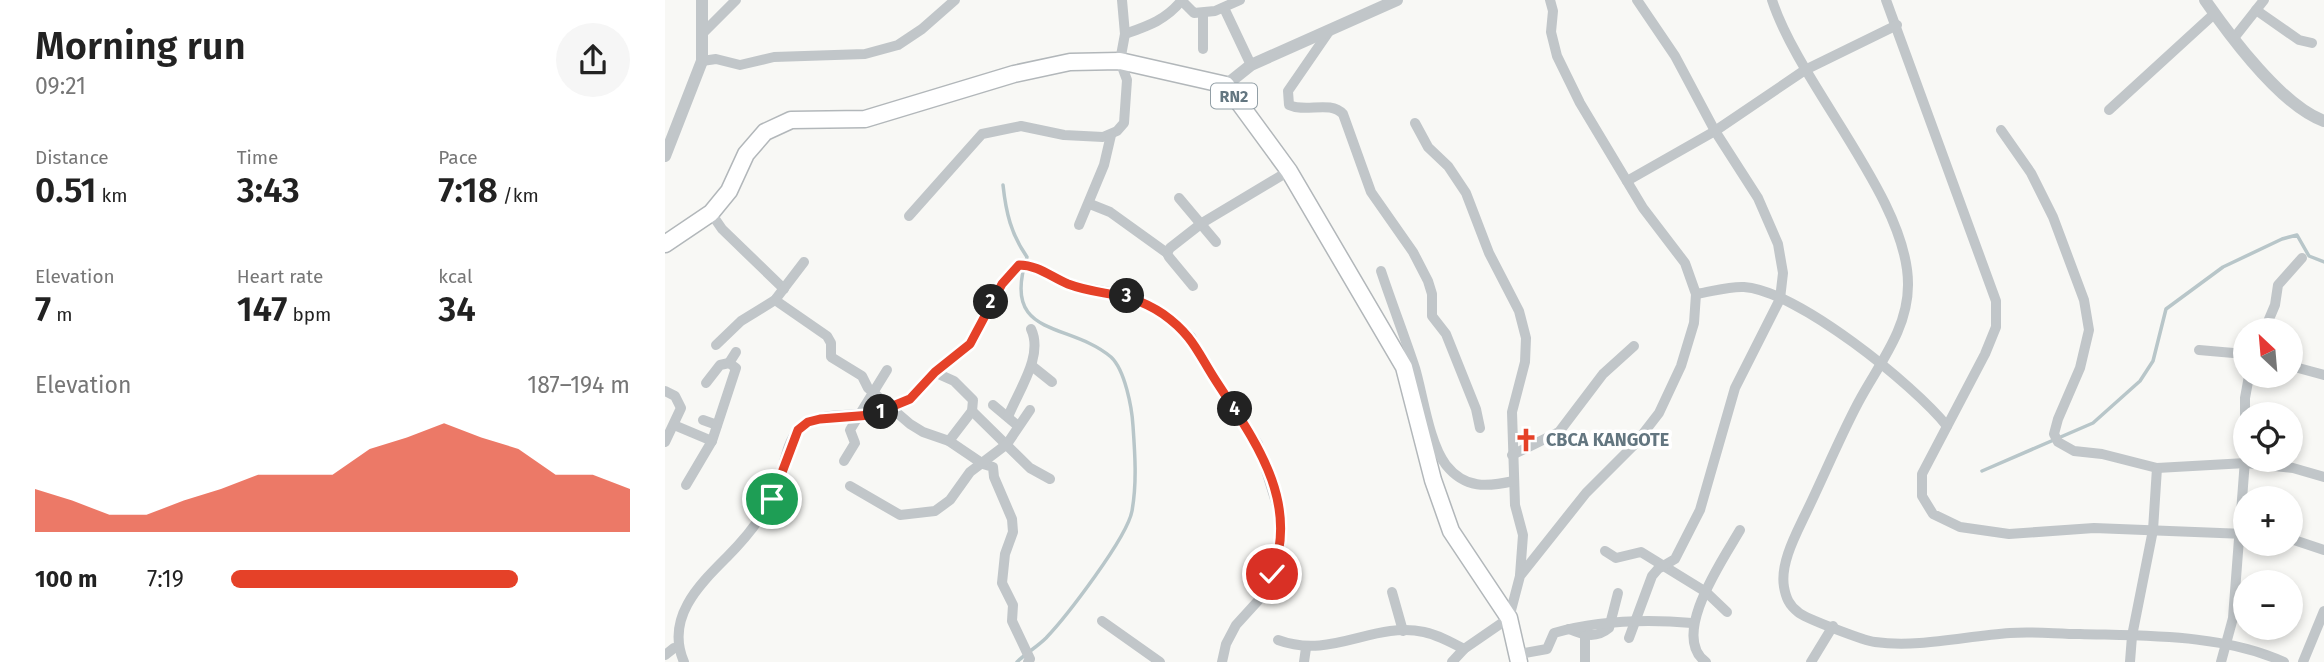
<!DOCTYPE html>
<html lang="en">
<head>
<meta charset="utf-8">
<style>
	:root { --surface:#fff; --page:#f6f6f6; --text:#222; --muted:#767676; --accent:#e54128 }
	body { margin:0; font-family:"Fira Sans",sans-serif; background:var(--page); color:var(--text); height:100vh; display:flex; flex-direction:column; font-size:26px; white-space:nowrap }
	* { box-sizing:border-box; margin:0 }
	p { font-size:23px; color:var(--muted) }
	.icon { flex:none; width:38px; height:38px; fill:none; stroke:currentColor; stroke-width:2; stroke-linecap:round; stroke-linejoin:round }
	.map { position:relative; flex:1; overflow:hidden }
	.side { display:flex; flex-direction:column; background:var(--surface); width:665px }
	.side>* { flex:none }
	.needle { width:46px; rotate:334deg }
	.controls { position:absolute; left:1568px; top:318px; display:grid; gap:14px }
	.controls a { display:grid; place-items:center; width:70px; height:70px; border-radius:50%; background:var(--surface); box-shadow:0 4px 10px #0003; font-size:35px }
	.pin { position:absolute; display:grid; place-items:center; width:60px; height:60px; color:#fff; margin:-30px; border:4px solid #fff; border-radius:50%; box-shadow:0 2px 7px #0007 }
	.km { position:absolute; width:35px; height:35px; margin:-18px; border-radius:50%; background:#222; color:#fff; font-size:19px; line-height:35px; text-align:center }
	.round { display:grid; place-items:center; flex:none; width:74px; height:74px; border-radius:37px; background:var(--page) }
	.headline { display:flex; align-items:center; justify-content:space-between; height:119px; padding:0 35px }
	h1 { font-size:38px; font-weight:600; line-height:52px }
	.stats { display:grid; grid-template-columns:repeat(3,1fr); gap:10px; height:119px; padding:7px 35px }
	.stats div { display:grid; align-content:center }
	.stats b { font-size:35px; font-weight:600 }
	.stats small { font-size:19px; font-weight:400 }
	.stats p { font-size:19px }
	.chart { height:196px; padding:14px 35px }
	.chart p { display:flex; justify-content:space-between }
	.chart svg { width:100%; height:126px; margin-top:7px; fill:var(--accent); opacity:.7 }
	ul { padding:0 35px; list-style:none; font-size:23px }
	li { display:grid; grid-template-columns:112px 84px 1fr; align-items:center; height:52px }
	li i { height:18px; border-radius:9px; background:var(--accent) }
	main { display:flex; flex:1; min-height:0 }
	.map>svg:first-child { display:block }
	.lines { fill:none; stroke-linecap:round; stroke-linejoin:round }
	.stream { stroke:#b8c6c9; stroke-width:3.5 }
	.trunk-casing { stroke:#b2b7ba; stroke-width:19 }
	.minor { stroke:#c1c6c9; stroke-width:10 }
	.tertiary { stroke:#c1c6c9; stroke-width:12 }
	.trunk { stroke:#fff; stroke-width:16 }
	.route-casing { stroke:#fff; stroke-width:14 }
	.route { stroke:#e54128; stroke-width:9 }
	.labels { text-anchor:middle; dominant-baseline:central; stroke-width:7; stroke-linejoin:round; paint-order:stroke }
	.shield { fill:#fff; stroke:#929fa6; stroke-width:2 }
	.shield-label { font-size:16px; font-weight:bold; fill:#637680 }
	.poi-label { font-size:18px; font-weight:bold; fill:#637680; stroke:#fff; text-anchor:start }
</style>
</head>
<body>
<main>
<section class="side">
<div class="headline"><div><h1>Morning run</h1><p>09:21</p></div><a class="round"><svg class="icon" aria-label="share" viewBox="0 0 24 24"><path d="M12 15V3M7 8l5-5 5 5M5 13v7h14v-7"/></svg></a></div>
<div class="stats">
<div><p>Distance</p><b>0.51<small> km</small></b></div>
<div><p>Time</p><b>3:43</b></div>
<div><p>Pace</p><b>7:18<small> /km</small></b></div>
</div>
<div class="stats">
<div><p>Elevation</p><b>7<small> m</small></b></div>
<div><p>Heart rate</p><b>147<small> bpm</small></b></div>
<div><p>kcal</p><b>34</b></div>
</div>
<div class="chart"><p><span>Elevation</span>187–194 m</p>
<svg viewBox="0 0 160 44" preserveAspectRatio="none"><path d="M0 44V29L10 33L20 38L30 38L40 33L50 29L60 24L70 24L80 24L90 15L100 11L110 6L120 11L130 15L140 24L150 24L160 29V44z"/></svg>
</div>
<ul>
<li><b>100 m</b>7:19<i style="width:72%"></i></li>
</ul>
</section>
<div class="map">
<svg width="1659" height="662" viewBox="0 0 1659 662">
	<rect width="100%" height="100%" fill="#f8f8f5"/>
	<g class="lines">
		<g class="stream">
			<path d="M338 185C341 213 346 234 362 257 335 339 404 321 446 357 460 370 467 408 468 426 470 454 472 483 467 511 462 538 401 617 381 638 372 647 361 653 352 662"/>
			<path d="M1317 471 1428 423 1475 381 1488 361 1501 309 1558 267 1617 239 1632 235 1644 256 1659 262"/>
		</g>
		<g class="trunk-casing">
			<path id="trunk" d="M0 244 46 213 64 191 81 154 100 132 126 120 200 119 349 74 405 62 455 61 561 85 624 171 739 367 768 480 786 531 844 618 854 662"/>
		</g>
		<g class="minor">
			<path d="M1107 0C1135 86 1244 200 1243 285 1243 330 1213 365 1193 403 1174 439 1158 478 1140 515 1130 536 1115 564 1119 587 1121 598 1124 605 1133 612 1139 618 1200 641 1210 642 1254 648 1300 636 1345 633 1368 631 1392 634 1415 634 1481 636 1558 634 1619 662"/>
			<path d="M1221 0 1331 301V327L1320 354 1257 474V496L1268 514 1295 527 1344 534 1429 528 1580 534"/>
			<path d="M517 1 529 13 550 11 575 0"/>
			<path d="M559 8 586 65"/>
			<path d="M1591 10 1634 40 1647 43"/>
			<path d="M665 30 623 91 624 105C641 113 665 100 678 114L706 192 748 252 763 281 767 294V316L781 334 811 409 815 428"/>
			<path d="M460 34C483 26 501 20 517 0"/>
			<path d="M36 35 71 0"/>
			<path d="M1569 38 1599 0"/>
			<path d="M538 49V14"/>
			<path d="M37 61 51 59 75 65 109 57 200 54 233 45 257 29 290 0"/>
			<path d="M1444 110 1549 14"/>
			<path d="M750 123 763 147 783 166 801 193 824 253 854 311 861 338 860 362 847 412 850 505 858 535 855 575"/>
			<path d="M1336 130 1366 173 1388 217 1419 300 1424 330 1415 368 1393 419 1389 434 1393 442 1409 451 1437 454 1492 468 1581 463 1628 468 1659 477"/>
			<path d="M962 181 1050 131 1140 70 1232 25"/>
			<path d="M514 198 551 242"/>
			<path d="M425 204 445 212 502 253"/>
			<path d="M46 213 57 229 119 289"/>
			<path d="M244 216 317 134 356 126 399 135 438 137 452 131 459 123 462 80 455 61 460 34 457 0"/>
			<path d="M414 225 439 165 446 135"/>
			<path d="M716 271C727 304 739 335 750 368 758 395 764 443 781 465 800 489 822 487 849 481"/>
			<path d="M528 286 504 257 502 253 505 248 537 223 624 171"/>
			<path d="M1031 294C1046 292 1064 286 1079 287 1133 291 1248 384 1282 426"/>
			<path d="M110 300 162 336 166 343V357L197 376 203 388 245 424 258 432 284 441 318 464 328 467 329 477 347 519 348 532 340 554 337 583 348 605 347 621 365 659 363 662"/>
			<path d="M1599 331 1610 305 1613 285 1637 258"/>
			<path d="M51 345 76 321 110 300 139 262"/>
			<path d="M1534 350 1580 354"/>
			<path d="M64 363 71 352"/>
			<path d="M367 366 387 382"/>
			<path d="M1626 366 1659 375"/>
			<path d="M269 372 289 381 308 400 307 411 284 441"/>
			<path d="M0 391 10 396 16 408 0 442"/>
			<path d="M328 405 353 426"/>
			<path d="M307 411 365 468 385 479"/>
			<path d="M343 417C353 391 379 356 366 329"/>
			<path d="M38 420 52 425"/>
			<path d="M9 425 47 441"/>
			<path d="M847 455 894 432 938 374 969 346"/>
			<path d="M1580 458V398L1584 376"/>
			<path d="M179 461 190 443 185 430 222 370"/>
			<path d="M21 485 47 441 71 368 64 363 55 365 41 383"/>
			<path d="M185 486 235 515 270 511 285 500 305 472 342 444 365 410"/>
			<path d="M1626 539 1659 550"/>
			<path d="M940 551 951 558 976 552 1041 592 1062 612"/>
			<path d="M727 592 738 631"/>
			<path d="M437 621 495 662"/>
			<path d="M904 629C918 635 931 639 944 628L953 593"/>
			<path d="M920 636V662"/>
			<path d="M964 638 987 576 993 569 1010 559 1035 510 1070 388 1115 299 1118 273 1113 244 1093 198 1050 131 1010 56 972 0"/>
			<path d="M613 640C667 660 708 621 759 632 773 635 786 642 799 649"/>
			<path d="M854 654 882 649 889 633C935 620 980 619 1027 623"/>
			<path d="M0 655 9 648"/>
			<path d="M19 662C0 618 34 585 62 557 79 540 96 519 107 498 119 478 118 446 134 429 155 407 200 420 226 409 254 397 257 379 278 364 288 356 300 353 307 341 322 314 331 287 354 265H365L405 285 461 295 496 313 526 337 551 382 593 444 617 522 615 553 601 592 571 625 561 644 557 662"/>
			<path d="M639 662 641 648"/>
			<path d="M787 662 799 649 844 618 855 576 921 493 970 444 994 413 1016 366 1029 323 1031 294 1020 263 978 208 915 103 892 56 886 32 888 11 885 0"/>
			<path d="M1041 662C1004 636 1059 558 1075 530"/>
			<path d="M1146 662 1168 626"/>
			<path d="M1465 662 1467 636 1488 530 1492 468"/>
			<path d="M1556 662 1568 618 1580 460"/>
			<path d="M1638 662 1659 611"/>
		</g>
		<g class="tertiary">
			<path d="M1540 0C1565 36 1617 106 1659 121"/>
			<path d="M561 85 586 65 732 0"/>
			<path d="M0 156 37 61V0"/>
		</g>
		<use href="#trunk" class="trunk"/>
	</g>
	<g class="lines">
		<g class="route-casing">
			<path id="route" d="M107 499 133 430 143 422 155 419 206 415 245 399 270 372 305 344 337 284 354 265C373 265 386 277 403 284 437 297 463 290 498 314 529 336 533 354 553 384 590 441 635 502 607 574"/>
		</g>
		<use href="#route" class="route"/>
	</g>
	<defs>
		<g id="church-bare" transform="scale(1.89)"><path d="M-1.2-6h2.4v3.5h3.3v2.4h-3.3V6h-2.4V-.1h-3.3v-2.4h3.3Z" fill="#e54128" stroke="#fff" stroke-width="2.5" paint-order="stroke"/></g>
	</defs>
	<g fill-rule="evenodd">
		<use href="#church-bare" x="861" y="440"/>
	</g>
	<g class="labels">
		<rect class="shield" x="546" y="83.5" width="46" height="25" rx="5"/>
		<g class="shield-label">
			<text x="569" y="96">RN2</text>
		</g>
		<g class="poi-label">
			<text x="881" y="440">CBCA KANGOTE</text>
		</g>
	</g>
</svg>
<div class="controls">
<a><svg class="needle" viewBox="-14 -14 28 28"><path d="M0-13l5 13h-10z" fill="#e53935"/><path d="M0 13l5-13h-10z" fill="#767676"/></svg></a>
<a><svg class="icon" aria-label="locate" viewBox="0 0 24 24"><circle cx="12" cy="12" r="6"/><path d="M12 2v4M12 18v4M2 12h4M18 12h4"/></svg></a>
<a>+</a>
<a>−</a>
</div>
<div class="pin" style="left:107px;top:499px;background:#1e9e55"><svg class="icon" aria-label="arrive" viewBox="0 0 24 24"><path d="M6 21V4h12l-3 4 3 4H6"/></svg></div>
<div class="pin" style="left:607px;top:574px;background:#d93025"><svg class="icon" aria-label="check" viewBox="0 0 24 24"><path d="M5 12l5 5 9-10"/></svg></div>
<b class="km" style="left:216px;top:412px">1</b>
<b class="km" style="left:326px;top:302px">2</b>
<b class="km" style="left:462px;top:296px">3</b>
<b class="km" style="left:570px;top:409px">4</b>
</div>
</main>
</body>
</html>
